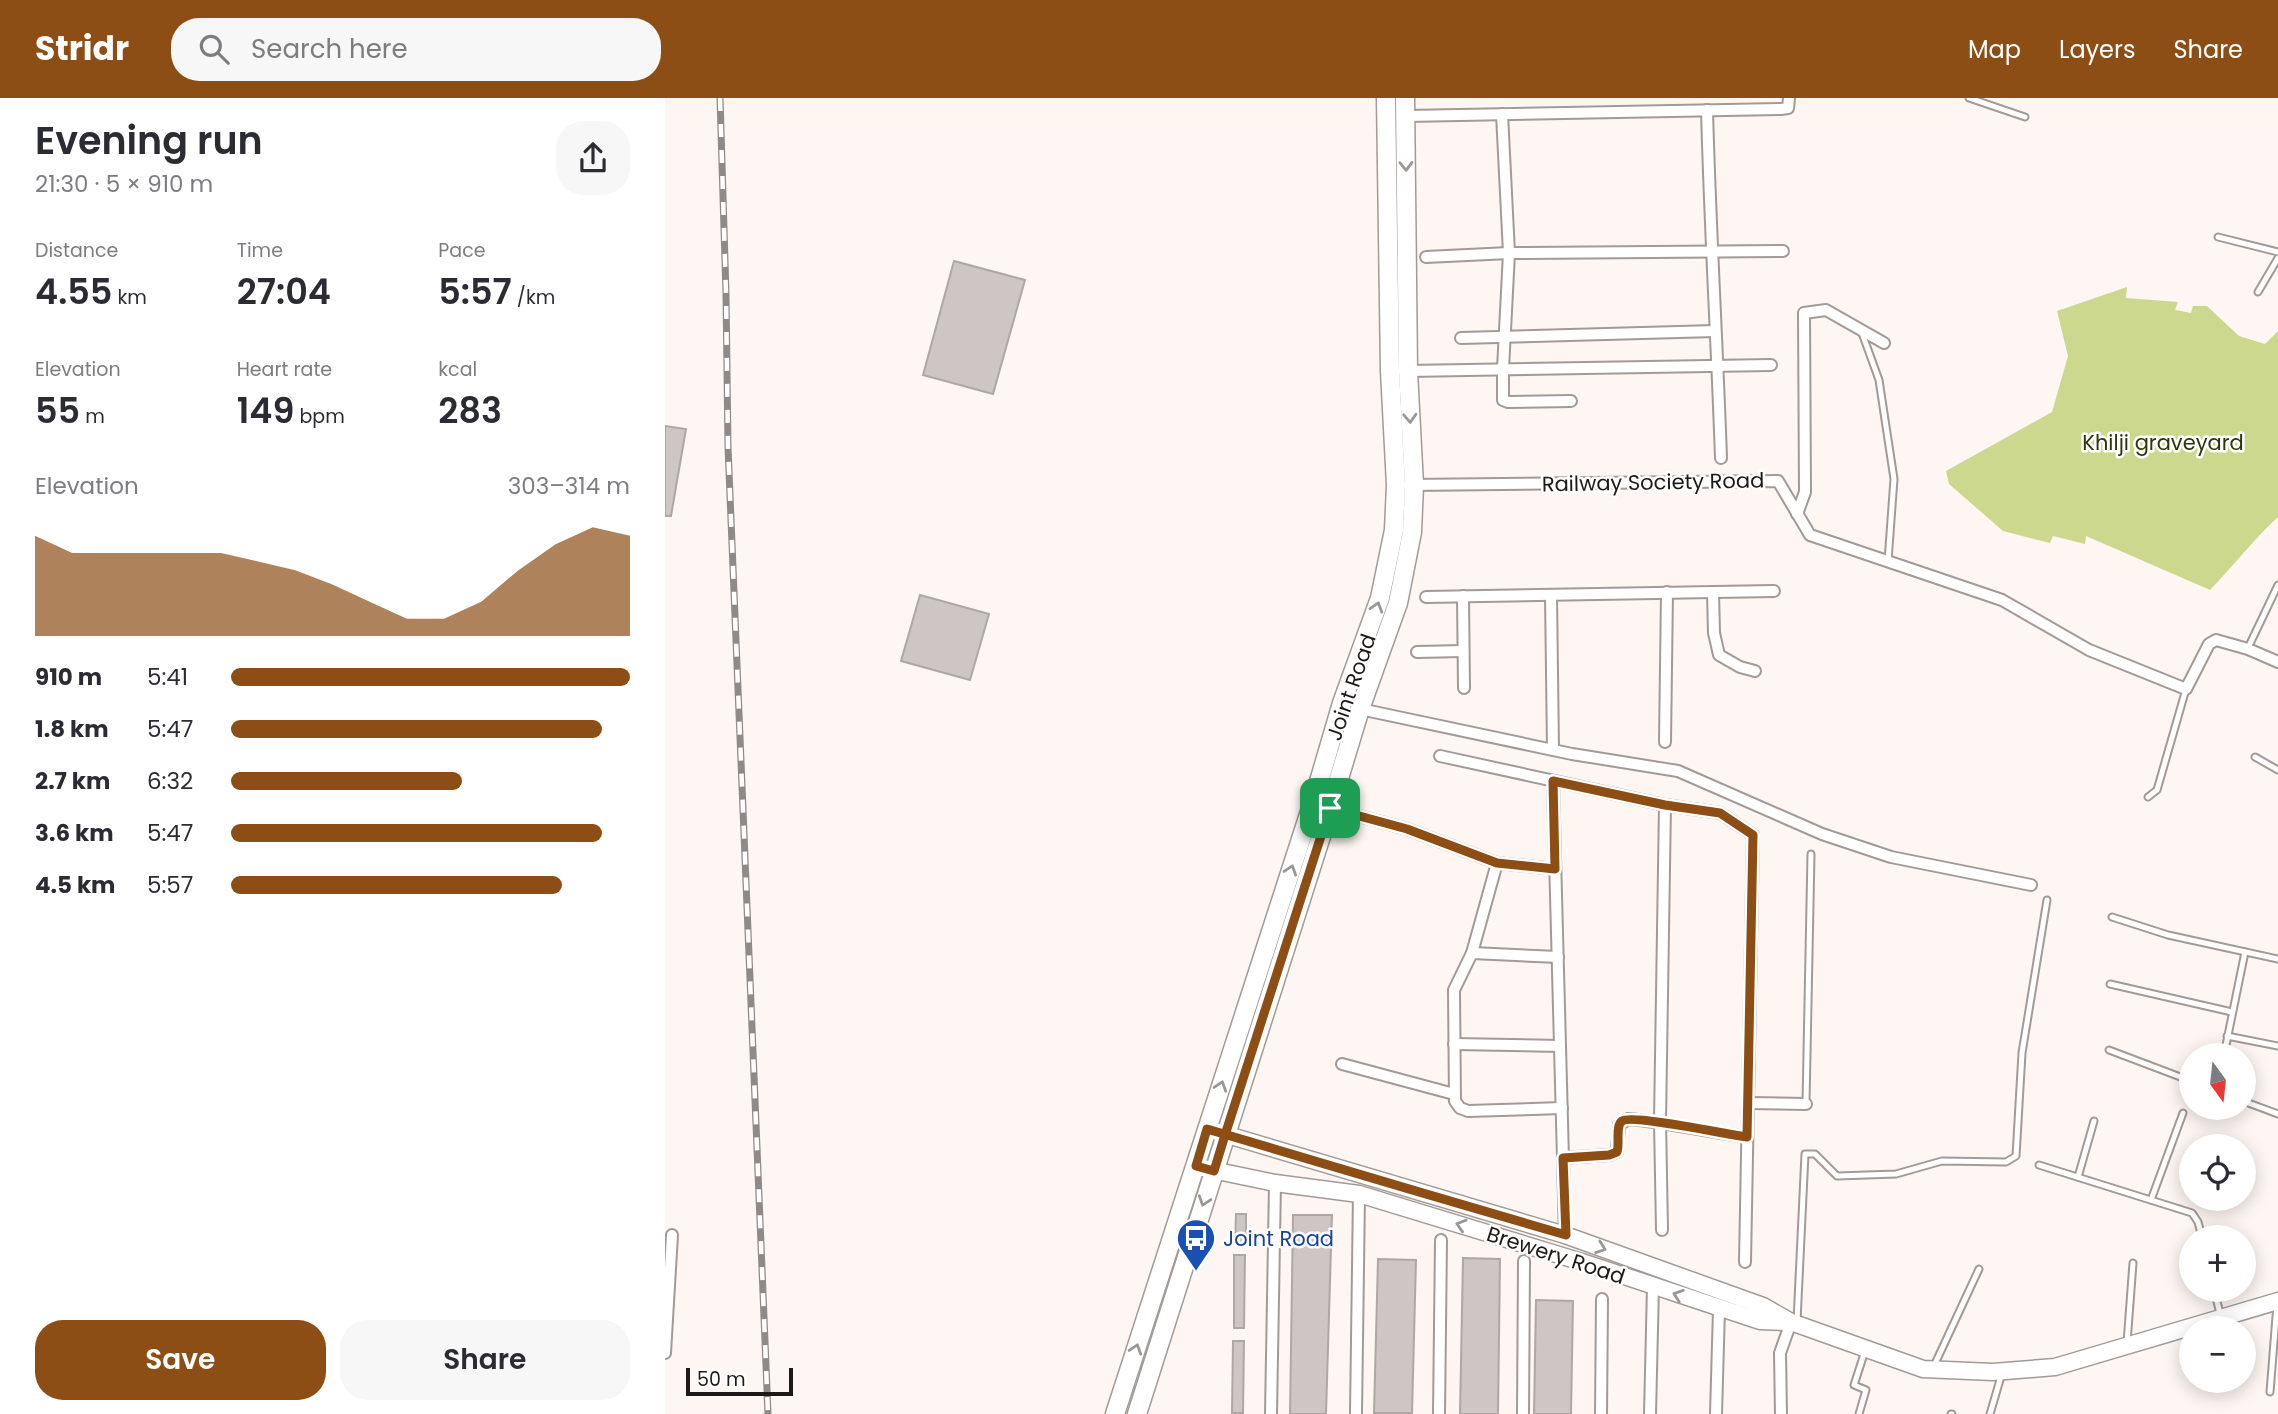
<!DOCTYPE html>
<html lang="en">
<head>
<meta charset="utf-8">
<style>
	:root { --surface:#fff; --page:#f7f7f7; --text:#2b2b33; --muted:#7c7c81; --accent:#8d4e15 }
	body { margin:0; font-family:Poppins,sans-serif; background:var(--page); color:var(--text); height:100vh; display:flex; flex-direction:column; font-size:26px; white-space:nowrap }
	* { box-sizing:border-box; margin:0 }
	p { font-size:23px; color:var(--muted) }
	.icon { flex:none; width:38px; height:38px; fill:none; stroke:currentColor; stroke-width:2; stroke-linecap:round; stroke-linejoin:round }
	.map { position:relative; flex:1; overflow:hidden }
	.sheet { display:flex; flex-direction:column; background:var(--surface); width:665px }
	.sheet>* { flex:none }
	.needle { width:46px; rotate:165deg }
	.fabs { position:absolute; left:1514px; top:945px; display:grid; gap:14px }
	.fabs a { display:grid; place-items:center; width:77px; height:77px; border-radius:50%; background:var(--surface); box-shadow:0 4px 18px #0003; font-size:35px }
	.scale { position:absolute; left:21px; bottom:18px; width:107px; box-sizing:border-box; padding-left:7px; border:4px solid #1c1917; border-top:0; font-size:19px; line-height:24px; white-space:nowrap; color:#1c1917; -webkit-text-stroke:5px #fff; paint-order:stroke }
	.pin { position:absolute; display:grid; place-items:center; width:60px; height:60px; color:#fff; margin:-30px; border-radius:14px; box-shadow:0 4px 10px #0006 }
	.round { display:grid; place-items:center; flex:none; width:74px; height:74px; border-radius:28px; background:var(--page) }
	.head { display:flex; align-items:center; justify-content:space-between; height:119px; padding:0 35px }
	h1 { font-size:38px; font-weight:600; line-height:52px }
	.figures { display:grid; grid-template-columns:repeat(3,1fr); gap:10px; height:119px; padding:7px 35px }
	.figures div { display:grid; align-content:center }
	.figures b { font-size:35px; font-weight:600 }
	.figures small { font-size:19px; font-weight:400 }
	.figures p { font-size:19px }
	.chart { height:196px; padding:14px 35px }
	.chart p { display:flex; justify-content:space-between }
	.chart svg { width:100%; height:126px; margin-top:7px; fill:var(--accent); opacity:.7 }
	.button { display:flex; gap:14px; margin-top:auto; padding:14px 35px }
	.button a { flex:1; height:80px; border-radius:28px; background:var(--accent); color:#fff; font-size:28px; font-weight:600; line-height:80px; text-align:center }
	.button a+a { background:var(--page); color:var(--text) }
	ul { padding:0 35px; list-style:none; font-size:23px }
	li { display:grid; grid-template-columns:112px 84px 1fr; align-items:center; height:52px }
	li i { height:18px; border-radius:9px; background:var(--accent) }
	header { display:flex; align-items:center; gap:42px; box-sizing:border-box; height:98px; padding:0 35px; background:var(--accent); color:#fff }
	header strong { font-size:33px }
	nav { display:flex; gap:38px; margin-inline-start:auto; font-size:24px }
	.search { width:490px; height:63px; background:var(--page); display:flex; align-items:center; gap:18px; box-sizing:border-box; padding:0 24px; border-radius:28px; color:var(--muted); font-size:26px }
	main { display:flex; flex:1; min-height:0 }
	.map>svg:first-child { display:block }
	.green { fill:#ccd88e }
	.building { fill:#cec6c2; stroke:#afa7a4; stroke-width:2 }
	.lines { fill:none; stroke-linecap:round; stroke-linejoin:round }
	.service-casing { stroke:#a29a97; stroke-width:9 }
	.minor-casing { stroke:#a29a97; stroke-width:14 }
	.secondary-casing { stroke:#a29a97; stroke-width:19 }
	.primary-casing { stroke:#a29a97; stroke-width:21 }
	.service { stroke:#fff; stroke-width:5 }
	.minor { stroke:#fff; stroke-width:10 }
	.secondary { stroke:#fff; stroke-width:16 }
	.primary { stroke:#fff; stroke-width:18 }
	.rail-casing { stroke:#8f8a87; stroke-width:7 }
	.rail { stroke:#fff; stroke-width:4.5; stroke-dasharray:13; stroke-linecap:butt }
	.oneway { stroke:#999897 }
	.route-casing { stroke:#fff; stroke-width:14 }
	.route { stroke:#8d4e15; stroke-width:9 }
	.labels { text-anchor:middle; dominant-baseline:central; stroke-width:5; stroke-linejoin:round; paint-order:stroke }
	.park-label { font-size:21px; fill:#2f3509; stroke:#fff }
	.street-label { font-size:21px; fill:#1c1917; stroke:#fff }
	.transit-label { font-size:21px; fill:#164399; stroke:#fff; text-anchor:start }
</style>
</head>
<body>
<header>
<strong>Stridr</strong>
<div class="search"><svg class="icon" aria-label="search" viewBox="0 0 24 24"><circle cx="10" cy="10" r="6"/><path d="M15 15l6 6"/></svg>Search here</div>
<nav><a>Map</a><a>Layers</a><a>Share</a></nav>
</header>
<main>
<section class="sheet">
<div class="head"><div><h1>Evening run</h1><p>21:30 · 5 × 910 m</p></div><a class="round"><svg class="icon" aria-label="share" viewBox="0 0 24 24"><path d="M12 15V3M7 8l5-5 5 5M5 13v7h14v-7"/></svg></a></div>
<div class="figures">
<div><p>Distance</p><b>4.55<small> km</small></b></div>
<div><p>Time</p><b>27:04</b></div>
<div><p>Pace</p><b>5:57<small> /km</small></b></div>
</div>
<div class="figures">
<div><p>Elevation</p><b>55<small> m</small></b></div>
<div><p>Heart rate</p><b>149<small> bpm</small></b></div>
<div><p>kcal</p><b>283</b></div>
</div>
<div class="chart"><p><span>Elevation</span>303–314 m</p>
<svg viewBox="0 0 160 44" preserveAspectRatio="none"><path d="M0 44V9L10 15L20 15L30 15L40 15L50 15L60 18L70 21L80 26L90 32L100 38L110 38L120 32L130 21L140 12L150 6L160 9V44z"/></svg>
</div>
<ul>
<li><b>910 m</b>5:41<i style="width:100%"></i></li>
<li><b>1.8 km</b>5:47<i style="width:93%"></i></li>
<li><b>2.7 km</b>6:32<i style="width:58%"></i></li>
<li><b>3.6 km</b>5:47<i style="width:93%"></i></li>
<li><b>4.5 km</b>5:57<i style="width:83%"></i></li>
</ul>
<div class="button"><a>Save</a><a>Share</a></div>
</section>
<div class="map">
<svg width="1613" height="1316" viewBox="0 0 1613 1316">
	<rect width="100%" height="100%" fill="#fef6f2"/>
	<path class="green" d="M1462 189 1461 200 1513 204 1510 212 1526 215 1528 208H1542L1574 238 1600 246 1613 233V419C1588 442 1568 468 1545 492L1421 438 1420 446 1388 438 1385 445 1338 433 1284 386 1281 373 1387 314 1403 258 1392 213Z"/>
	<g class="building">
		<path d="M289 163 360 182 328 296 258 277Z"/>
		<path d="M0 328 21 331 6 418H0Z"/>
		<path d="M255 497 324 516 305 582 236 563Z"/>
		<path d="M571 1116H581V1146H570Z"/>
		<path d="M628 1117H667L661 1316H625Z"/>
		<path d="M569 1157H580L579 1230H569Z"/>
		<path d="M798 1160 835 1161 833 1316H795Z"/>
		<path d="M713 1161 751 1162 747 1315H709Z"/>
		<path d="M871 1202 908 1203 906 1316H869Z"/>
		<path d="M568 1243H579L578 1315H567Z"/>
	</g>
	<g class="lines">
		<g class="service-casing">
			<g id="service">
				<path d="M1304 0 1360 19"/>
				<path d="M1553 139 1613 154"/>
				<path d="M1593 194 1613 160"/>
				<path d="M1197 235 1214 282 1229 381 1223 463"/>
				<path d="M1583 550 1613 487"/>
				<path d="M1590 659 1613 672"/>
				<path d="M1483 699 1492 692 1521 591"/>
				<path d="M1447 819 1503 837 1613 861"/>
				<path d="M1445 886 1567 914"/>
				<path d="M1562 938 1613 948"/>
				<path d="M1444 952 1526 983"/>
				<path d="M1559 957 1580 854"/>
				<path d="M1578 1003 1613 1016"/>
				<path d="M1141 1005 1146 756"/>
				<path d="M1374 1067 1527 1115 1533 1124 1537 1139"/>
				<path d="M1413 1079 1429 1023"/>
				<path d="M1486 1102 1518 1015"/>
				<path d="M1549 1192 1556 1219"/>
				<path d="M1132 1223 1140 1056H1150L1172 1078 1231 1076 1277 1063 1341 1064 1351 1058 1357 955 1382 802"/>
				<path d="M1462 1245 1468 1165"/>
				<path d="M1268 1270 1314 1171"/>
				<path d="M1605 1294 1612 1206"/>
				<path d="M1194 1316 1201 1292 1189 1287 1200 1253"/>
				<path d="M1286 1316H1287"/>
				<path d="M1325 1316 1337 1275"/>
			</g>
		</g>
		<g class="minor-casing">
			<g id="minor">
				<path d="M1042 12C1045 128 1052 244 1056 360"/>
				<path d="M837 16 844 155 838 271V302L843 304 906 303"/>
				<path d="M741 18 1116 11 1123 10 1124 0"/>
				<path d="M761 159 844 155 1118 153"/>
				<path d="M796 240 1050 233"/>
				<path d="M743 273 1106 267"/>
				<path d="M744 387 1113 383 1145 437 1337 502 1424 552 1521 591 1544 546 1551 542 1583 551 1613 564"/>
				<path d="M1132 416 1140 394 1139 215 1161 212 1219 245"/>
				<path d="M1048 494 1049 535 1054 557 1075 569 1090 573"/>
				<path d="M886 497 888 652"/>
				<path d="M798 498 799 590"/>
				<path d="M761 499 1109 493"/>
				<path d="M752 554 798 553"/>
				<path d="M695 611 907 656 1013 673 1157 736 1226 759 1366 787"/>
				<path d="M1000 644 1002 494"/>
				<path d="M775 658 1000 707 1055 715 1088 737 1080 1164"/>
				<path d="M888 683 900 1137"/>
				<path d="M665 710 742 731 832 765 890 771"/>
				<path d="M832 765 807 855 789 892 790 1003 795 1010 803 1013 897 1010"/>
				<path d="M807 855 893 859"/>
				<path d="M789 946 895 948"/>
				<path d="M677 966 789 996"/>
				<path d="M1083 1005 1141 1006"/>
				<path d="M898 1060 944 1057 952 1054 954 1027 963 1021C1003 1024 1042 1034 1082 1039"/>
				<path d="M997 1132 995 1023 1000 707"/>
				<path d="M0 1255 7 1137"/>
				<path d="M606 1316 610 1085"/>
				<path d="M691 1316 694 1096"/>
				<path d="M774 1316 776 1142"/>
				<path d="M858 1316 859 1163"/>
				<path d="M936 1316 937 1201"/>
				<path d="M985 1316 988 1188"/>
				<path d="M1051 1316 1054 1211"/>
				<path d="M1116 1316 1115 1255 1126 1224"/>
			</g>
		</g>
		<g class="secondary-casing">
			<g id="secondary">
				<path d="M549 1033 900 1137 1098 1208 1126 1224 1258 1271 1328 1274 1390 1269 1613 1203"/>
				<path d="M538 1070 610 1085 694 1096 917 1164 1095 1223 1123 1224"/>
			</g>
		</g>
		<g class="primary-casing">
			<g id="primary">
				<path d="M450 1316 648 704 677 605 715 500 729 432 731 387 725 273 721 0"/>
				<path d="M472 1316 665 710 695 611 733 505 747 434 749 387 743 273 740 0"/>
			</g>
		</g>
		<use href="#service" class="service"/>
		<use href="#minor" class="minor"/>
		<use href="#secondary" class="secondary"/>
		<use href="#primary" class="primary"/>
		<g class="rail-casing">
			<path id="rail" d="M55 0 61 196 63 349 103 1316"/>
		</g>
		<use href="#rail" class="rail"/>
	</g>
	<defs><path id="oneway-chevron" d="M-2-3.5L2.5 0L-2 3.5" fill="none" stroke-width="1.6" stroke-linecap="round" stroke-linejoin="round" transform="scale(1.75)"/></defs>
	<g class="oneway">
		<use href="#oneway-chevron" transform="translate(741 68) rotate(89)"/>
		<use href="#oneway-chevron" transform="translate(745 320) rotate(87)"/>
		<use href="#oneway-chevron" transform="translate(712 509) rotate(-73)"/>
		<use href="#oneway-chevron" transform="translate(626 772) rotate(-72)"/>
		<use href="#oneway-chevron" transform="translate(556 988) rotate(-72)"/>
		<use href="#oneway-chevron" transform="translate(539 1103) rotate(108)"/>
		<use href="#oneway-chevron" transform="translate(796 1127) rotate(-163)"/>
		<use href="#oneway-chevron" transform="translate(936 1150) rotate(20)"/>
		<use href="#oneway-chevron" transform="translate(1013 1197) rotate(-161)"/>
		<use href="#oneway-chevron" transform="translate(471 1251) rotate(-72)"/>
	</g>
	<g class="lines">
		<g class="route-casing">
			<path id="route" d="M665 710 560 1037 549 1073 531 1068 542 1031C662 1067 781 1102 901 1137L898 1060 944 1057 952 1054C955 1046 950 1028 957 1023 967 1016 1064 1037 1082 1039L1088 737 1055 715 1000 707 888 683 890 771 832 765 742 731 665 710"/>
		</g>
		<use href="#route" class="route"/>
	</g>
	<defs>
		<g id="bus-pin" transform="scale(2.0125)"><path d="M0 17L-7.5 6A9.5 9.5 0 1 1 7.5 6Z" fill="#1a4fb4" stroke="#fff"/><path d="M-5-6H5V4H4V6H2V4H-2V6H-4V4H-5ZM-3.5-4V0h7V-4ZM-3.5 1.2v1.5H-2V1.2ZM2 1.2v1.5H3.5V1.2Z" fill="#fff"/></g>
	</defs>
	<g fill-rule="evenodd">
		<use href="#bus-pin" x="531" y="1140"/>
	</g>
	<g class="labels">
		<g class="park-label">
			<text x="1498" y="344">Khilji graveyard</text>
		</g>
		<g class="street-label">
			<text transform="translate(988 384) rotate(-1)">Railway Society Road</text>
			<text transform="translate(686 589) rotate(-71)">Joint Road</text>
			<text transform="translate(891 1157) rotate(18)">Brewery Road</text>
		</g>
		<g class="transit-label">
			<text x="558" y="1140">Joint Road</text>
		</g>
	</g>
</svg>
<div class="fabs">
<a><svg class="needle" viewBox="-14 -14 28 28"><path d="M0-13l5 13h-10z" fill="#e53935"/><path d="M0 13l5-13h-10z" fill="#7c7c81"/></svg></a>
<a><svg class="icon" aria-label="locate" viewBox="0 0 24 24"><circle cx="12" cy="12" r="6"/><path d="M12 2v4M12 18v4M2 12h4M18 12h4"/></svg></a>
<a>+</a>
<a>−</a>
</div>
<div class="scale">50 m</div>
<div class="pin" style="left:665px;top:710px;background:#1e9e55"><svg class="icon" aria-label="arrive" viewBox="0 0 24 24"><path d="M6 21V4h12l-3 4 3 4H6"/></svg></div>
</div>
</main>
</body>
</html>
